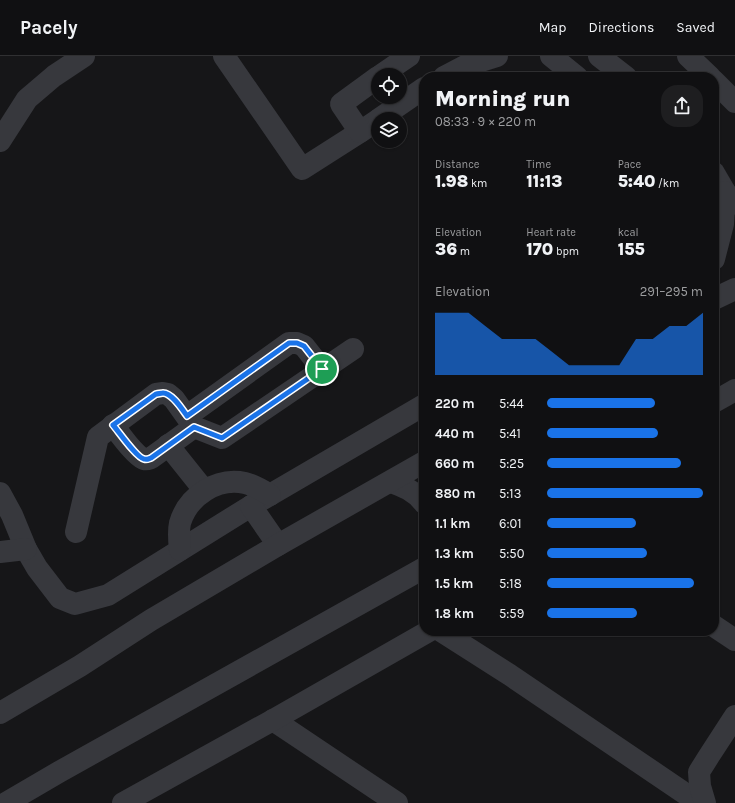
<!DOCTYPE html>
<html lang="en">
<head>
<meta charset="utf-8">
<style>
	:root { --surface:#101012; --page:#1e1e20; --text:#f1f3f6; --muted:#9c9d9f; --line:#303032; --accent:#1a73e8 }
	body { margin:0; font-family:Karla,sans-serif; background:var(--page); color:var(--text); height:100vh; display:flex; flex-direction:column; font-size:15px; white-space:nowrap }
	* { box-sizing:border-box; margin:0 }
	p { font-size:13px; color:var(--muted) }
	.icon { flex:none; width:22px; height:22px; fill:none; stroke:currentColor; stroke-width:2; stroke-linecap:round; stroke-linejoin:round }
	.map { position:relative; flex:1; overflow:hidden }
	.side { position:absolute; left:419px; top:16px; width:300px; height:564px; display:flex; flex-direction:column; background:var(--surface); border-radius:16px; box-shadow:0 1px 3px #0004,0 0 0 1px var(--line) }
	.side>* { flex:none }
	.fabs { position:absolute; left:371px; top:12px; display:grid; gap:8px }
	.fabs a { display:grid; place-items:center; width:36px; height:36px; border-radius:50%; background:var(--surface); box-shadow:0 1px 3px #0004,0 0 0 1px var(--line); font-size:20px }
	.pin { position:absolute; display:grid; place-items:center; width:34px; height:34px; color:#fff; margin:-17px; border:2px solid #fff; border-radius:50%; box-shadow:0 1px 4px #0007 }
	.round { display:grid; place-items:center; flex:none; width:42px; height:42px; border-radius:16px; background:var(--page) }
	.head { display:flex; align-items:center; justify-content:space-between; height:68px; padding:0 16px }
	h1 { font-size:22px; font-weight:800; line-height:30px }
	.metrics { display:grid; grid-template-columns:repeat(3,1fr); gap:6px; height:68px; padding:4px 16px }
	.metrics div { display:grid; align-content:center }
	.metrics b { font-size:17px; font-weight:800 }
	.metrics small { font-size:11px; font-weight:400 }
	.metrics p { font-size:11px }
	.chart { height:112px; padding:8px 16px }
	.chart p { display:flex; justify-content:space-between }
	.chart svg { width:100%; height:72px; margin-top:4px; fill:var(--accent); opacity:.7 }
	ul { padding:0 16px; list-style:none; font-size:13px }
	li { display:grid; grid-template-columns:64px 48px 1fr; align-items:center; height:30px }
	li i { height:10px; border-radius:5px; background:var(--accent) }
	header { display:flex; align-items:center; gap:24px; box-sizing:border-box; height:56px; padding:0 20px; background:var(--surface); border-bottom:1px solid var(--line) }
	header strong { font-size:19px }
	nav { display:flex; gap:22px; margin-inline-start:auto; font-size:14px }
	.map>svg:first-child { display:block }
	.lines { fill:none; stroke-linecap:round; stroke-linejoin:round }
	.minor { stroke:#37383d; stroke-width:22 }
	.route-casing { stroke:#fff; stroke-width:8 }
	.route { stroke:#1a73e8; stroke-width:5 }
</style>
</head>
<body>
<header>
<strong>Pacely</strong>
<nav><a>Map</a><a>Directions</a><a>Saved</a></nav>
</header>
<div class="map">
<svg width="735" height="747" viewBox="0 0 735 747">
	<rect width="100%" height="100%" fill="#161618"/>
	<g class="lines">
		<g class="minor">
			<path d="M224 0 302 113 360 76 378 64"/>
			<path d="M551 0 577 21"/>
			<path d="M599 0 626 21"/>
			<path d="M688 0 710 21"/>
			<path d="M381 19 409 0"/>
			<path d="M444 21 465 10 497 0"/>
			<path d="M714 25 735 46"/>
			<path d="M379 63 424 32"/>
			<path d="M360 76 341 48 378 21"/>
			<path d="M0 85 27 43 54 20 84 0"/>
			<path d="M714 117 732 148"/>
			<path d="M714 203 723 168 725 136"/>
			<path d="M714 243 735 233"/>
			<path d="M714 346 735 334"/>
			<path d="M187 360 289 287H297L304 290 322 313"/>
			<path d="M113 369C118 376 137 402 144 403 147 404 148 403 151 402L194 371"/>
			<path d="M168 389 204 434"/>
			<path d="M390 426C403 430 415 435 424 447"/>
			<path d="M0 437 12 459 26 493 37 512 60 542 75 548 108 539 251 450 424 349"/>
			<path d="M251 450 278 489"/>
			<path d="M76 476 98 381 156 338 163 337 168 338 174 343 194 371 222 382 353 293"/>
			<path d="M180 494C179 485 178 476 180 467 188 440 217 421 245 427 254 429 262 434 270 439"/>
			<path d="M0 496 26 493"/>
			<path d="M714 570 735 584"/>
			<path d="M441 575 510 619 699 747"/>
			<path d="M0 657 80 610 151 564 278 489 424 406"/>
			<path d="M273 664 397 747"/>
			<path d="M6 747 59 716 424 512"/>
			<path d="M123 747 273 664 429 575"/>
			<path d="M705 747 700 730 699 716 709 700 735 660"/>
		</g>
	</g>
	<g class="lines">
		<g class="route-casing">
			<path id="route" d="M289 287H297L304 290 322 313 222 382 194 371 151 402C148 403 147 404 144 403 137 402 119 376 113 369L156 338C157 338 162 337 163 337 172 337 182 353 187 360Z"/>
		</g>
		<use href="#route" class="route"/>
	</g>
</svg>
<div class="fabs">
<a><svg class="icon" aria-label="locate" viewBox="0 0 24 24"><circle cx="12" cy="12" r="6"/><path d="M12 2v4M12 18v4M2 12h4M18 12h4"/></svg></a>
<a><svg class="icon" aria-label="layers" viewBox="0 0 24 24"><path d="M12 4l9 5-9 5-9-5zM3 14l9 5 9-5"/></svg></a>
</div>
<div class="pin" style="left:322px;top:313px;background:#1e9e55"><svg class="icon" aria-label="arrive" viewBox="0 0 24 24"><path d="M6 21V4h12l-3 4 3 4H6"/></svg></div>
<section class="side">
<div class="head"><div><h1>Morning run</h1><p>08:33 · 9 × 220 m</p></div><a class="round"><svg class="icon" aria-label="share" viewBox="0 0 24 24"><path d="M12 15V3M7 8l5-5 5 5M5 13v7h14v-7"/></svg></a></div>
<div class="metrics">
<div><p>Distance</p><b>1.98<small> km</small></b></div>
<div><p>Time</p><b>11:13</b></div>
<div><p>Pace</p><b>5:40<small> /km</small></b></div>
</div>
<div class="metrics">
<div><p>Elevation</p><b>36<small> m</small></b></div>
<div><p>Heart rate</p><b>170<small> bpm</small></b></div>
<div><p>kcal</p><b>155</b></div>
</div>
<div class="chart"><p><span>Elevation</span>291–295 m</p>
<svg viewBox="0 0 160 44" preserveAspectRatio="none"><path d="M0 44V6L10 6L20 6L30 14L40 22L50 22L60 22L70 30L80 38L90 38L100 38L110 38L120 22L130 22L140 14L150 14L160 6V44z"/></svg>
</div>
<ul>
<li><b>220 m</b>5:44<i style="width:69%"></i></li>
<li><b>440 m</b>5:41<i style="width:71%"></i></li>
<li><b>660 m</b>5:25<i style="width:86%"></i></li>
<li><b>880 m</b>5:13<i style="width:100%"></i></li>
<li><b>1.1 km</b>6:01<i style="width:57%"></i></li>
<li><b>1.3 km</b>5:50<i style="width:64%"></i></li>
<li><b>1.5 km</b>5:18<i style="width:94%"></i></li>
<li><b>1.8 km</b>5:59<i style="width:58%"></i></li>
</ul>
</section>
</div>
</body>
</html>
